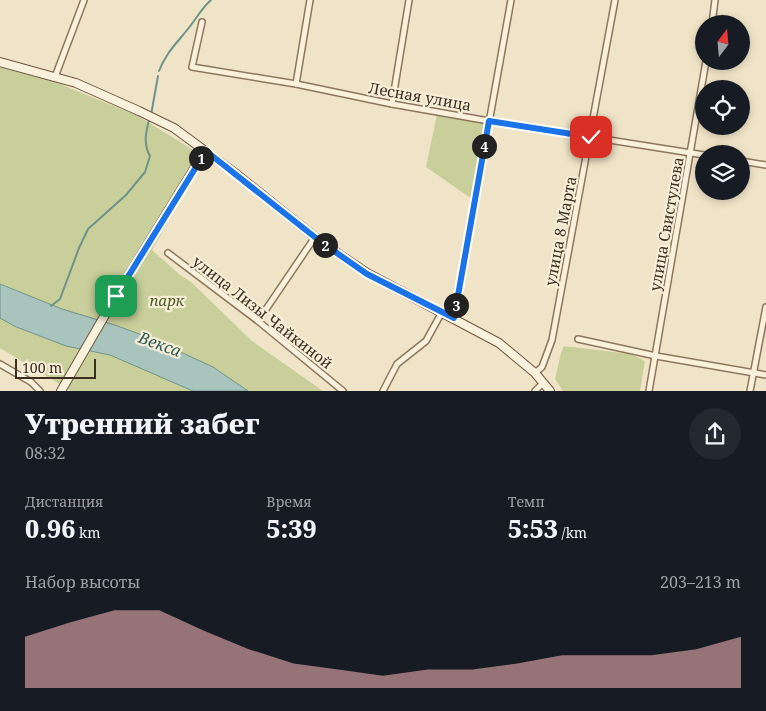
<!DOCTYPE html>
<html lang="ru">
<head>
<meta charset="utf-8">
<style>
	:root { --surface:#171b24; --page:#242831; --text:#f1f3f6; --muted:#9ea1a6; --accent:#cc999b }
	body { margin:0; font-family:"Noto Serif",serif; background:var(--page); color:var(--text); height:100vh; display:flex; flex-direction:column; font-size:19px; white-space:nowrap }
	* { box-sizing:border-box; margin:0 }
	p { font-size:16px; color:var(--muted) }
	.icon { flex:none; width:28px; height:28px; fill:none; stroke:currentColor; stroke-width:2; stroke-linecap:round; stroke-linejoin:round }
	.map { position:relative; height:391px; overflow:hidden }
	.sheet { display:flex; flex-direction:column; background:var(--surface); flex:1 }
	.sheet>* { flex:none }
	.needle { width:32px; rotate:16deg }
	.fabs { position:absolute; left:695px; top:15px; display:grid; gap:10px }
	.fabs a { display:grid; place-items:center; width:55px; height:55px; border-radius:50%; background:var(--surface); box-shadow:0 2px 8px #0003; font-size:25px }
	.scale { position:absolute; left:15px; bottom:12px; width:81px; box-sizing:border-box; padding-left:5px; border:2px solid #3d2e20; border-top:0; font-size:14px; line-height:18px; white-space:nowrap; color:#3d2e20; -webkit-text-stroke:4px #f7eed8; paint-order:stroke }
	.pin { position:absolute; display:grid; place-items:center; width:42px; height:42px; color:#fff; margin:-21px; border-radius:10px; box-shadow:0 2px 8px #0006 }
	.km { position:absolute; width:25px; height:25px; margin:-12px; border-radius:50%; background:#222; color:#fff; font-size:14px; line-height:25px; text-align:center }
	.round { display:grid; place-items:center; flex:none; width:52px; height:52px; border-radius:26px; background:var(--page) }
	.summary { display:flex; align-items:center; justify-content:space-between; height:85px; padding:0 25px }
	h1 { font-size:28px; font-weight:800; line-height:38px }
	.metrics { display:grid; grid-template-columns:repeat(3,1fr); gap:8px; height:85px; padding:5px 25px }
	.metrics div { display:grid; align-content:center }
	.metrics b { font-size:25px; font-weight:800 }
	.metrics small { font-size:14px; font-weight:400 }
	.metrics p { font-size:14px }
	.chart { height:140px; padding:10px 25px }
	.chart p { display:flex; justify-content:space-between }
	.chart svg { width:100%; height:90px; margin-top:5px; fill:var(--accent); opacity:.7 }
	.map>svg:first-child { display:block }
	.green { fill:#c9cf9b }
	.water { fill:#a9c4bc; stroke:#6f938a }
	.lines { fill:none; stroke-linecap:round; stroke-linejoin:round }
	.stream { stroke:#6f938a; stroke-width:2 }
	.street-casing { stroke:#8d765c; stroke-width:8 }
	.secondary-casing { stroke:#6f573f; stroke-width:10 }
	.street { stroke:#faf1dc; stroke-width:5 }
	.secondary { stroke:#faf1dc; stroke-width:8 }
	.route-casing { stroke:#fff; stroke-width:10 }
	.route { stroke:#1a73e8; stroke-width:6 }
	.labels { text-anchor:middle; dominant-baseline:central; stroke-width:4.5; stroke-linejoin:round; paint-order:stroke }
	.street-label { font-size:15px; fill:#3d2e20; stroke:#f7eed8 }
	.park-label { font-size:15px; font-style:italic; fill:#4d5a26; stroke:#f7eed8 }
	.water-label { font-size:16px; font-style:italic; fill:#2f5d5a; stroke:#f7eed8 }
</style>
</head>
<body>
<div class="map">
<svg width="766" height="391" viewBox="0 0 766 391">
	<rect width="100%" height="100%" fill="#f0e4c8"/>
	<g class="green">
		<path d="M0 67 55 82 136 115 205 157 152 250 179 274 191 282 252 341 323 391H248L213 367 150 338 115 325 62 309 0 284Z"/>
		<path d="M437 114 484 122 472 199 426 167Z"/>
		<path d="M0 318 14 326 66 346 110 355 193 391H71L0 348Z"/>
		<path d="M564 346 630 354 645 361 640 391H563L555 379 561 353Z"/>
	</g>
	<path class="water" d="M0 284 62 309 115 325 150 338 213 367 248 391H193L110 355 66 346 14 326 0 318Z"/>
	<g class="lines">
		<g class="stream">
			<path d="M159 71C166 52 179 41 191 25 198 16 202 8 211 0"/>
			<path d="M151 115 158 76"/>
			<path d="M51 306 60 299 79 248 88 229 126 195 145 172 150 156C143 144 146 132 149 120"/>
		</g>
		<g class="street-casing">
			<g id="street">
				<path d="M202 22 192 67 296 84 392 104 489 121 704 155"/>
				<path d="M712 24 715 0"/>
				<path d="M55 77 84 0"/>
				<path d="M296 84 310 0"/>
				<path d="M392 104 409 0"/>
				<path d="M741 161 766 165"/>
				<path d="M168 253 258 321 343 391"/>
				<path d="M454 318 511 0"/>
				<path d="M258 321 315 237"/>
				<path d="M578 339 656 356 766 375"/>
				<path d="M0 364 31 382 40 391"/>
				<path d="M535 373 542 367 552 340 615 0"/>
				<path d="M383 391 397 364 426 341 442 312"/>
				<path d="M535 391 543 383"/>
				<path d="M649 391 706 61"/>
				<path d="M750 391 766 307"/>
			</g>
		</g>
		<g class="secondary-casing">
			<g id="secondary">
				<path d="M0 62 76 83 139 111 174 128 235 173 321 242 367 273 499 343 535 373 550 391"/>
				<path d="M61 391 116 296 205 151"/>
			</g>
		</g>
		<use href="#street" class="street"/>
		<use href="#secondary" class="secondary"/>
	</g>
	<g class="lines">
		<g class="route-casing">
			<path id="route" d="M116 296 206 151 321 242 367 274 454 318 489 121 591 137"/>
		</g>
		<use href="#route" class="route"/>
	</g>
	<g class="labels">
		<g class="street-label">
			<text transform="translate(420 96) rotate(10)">Лесная улица</text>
			<text transform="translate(666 224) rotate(-80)">улица Свистулева</text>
			<text transform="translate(560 231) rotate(-79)">улица 8 Марта</text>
			<text transform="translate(263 312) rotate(38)">улица Лизы Чайкиной</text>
		</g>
		<g class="park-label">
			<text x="167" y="300">парк</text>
		</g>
		<g class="water-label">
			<text transform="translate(160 344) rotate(20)">Векса</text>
		</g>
	</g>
</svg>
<div class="fabs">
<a><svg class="needle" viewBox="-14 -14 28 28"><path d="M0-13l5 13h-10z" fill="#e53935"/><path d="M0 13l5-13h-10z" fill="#9ea1a6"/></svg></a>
<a><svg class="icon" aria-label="locate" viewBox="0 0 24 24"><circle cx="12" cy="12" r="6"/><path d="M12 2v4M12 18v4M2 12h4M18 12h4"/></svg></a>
<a><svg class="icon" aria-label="layers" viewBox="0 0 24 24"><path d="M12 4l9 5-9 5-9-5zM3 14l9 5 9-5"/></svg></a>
</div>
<div class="scale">100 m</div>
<div class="pin" style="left:116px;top:296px;background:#1e9e55"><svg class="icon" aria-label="arrive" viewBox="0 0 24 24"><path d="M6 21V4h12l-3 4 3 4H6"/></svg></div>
<div class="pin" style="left:591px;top:137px;background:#d93025"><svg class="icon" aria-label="check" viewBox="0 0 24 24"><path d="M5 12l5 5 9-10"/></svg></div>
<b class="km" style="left:201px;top:158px">1</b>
<b class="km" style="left:325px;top:245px">2</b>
<b class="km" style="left:456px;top:305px">3</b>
<b class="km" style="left:484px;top:146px">4</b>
</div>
<section class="sheet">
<div class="summary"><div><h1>Утренний забег</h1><p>08:32</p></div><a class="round"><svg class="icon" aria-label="share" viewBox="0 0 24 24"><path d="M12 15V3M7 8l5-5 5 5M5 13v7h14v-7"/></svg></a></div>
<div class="metrics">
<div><p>Дистанция</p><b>0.96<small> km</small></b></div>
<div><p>Время</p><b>5:39</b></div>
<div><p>Темп</p><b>5:53<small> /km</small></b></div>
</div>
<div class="chart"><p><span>Набор высоты</span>203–213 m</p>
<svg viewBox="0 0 160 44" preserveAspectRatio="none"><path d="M0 44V19L10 12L20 6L30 6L40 16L50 25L60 32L70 35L80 38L90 35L100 35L110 32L120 28L130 28L140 28L150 25L160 19V44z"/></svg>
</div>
</section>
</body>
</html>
